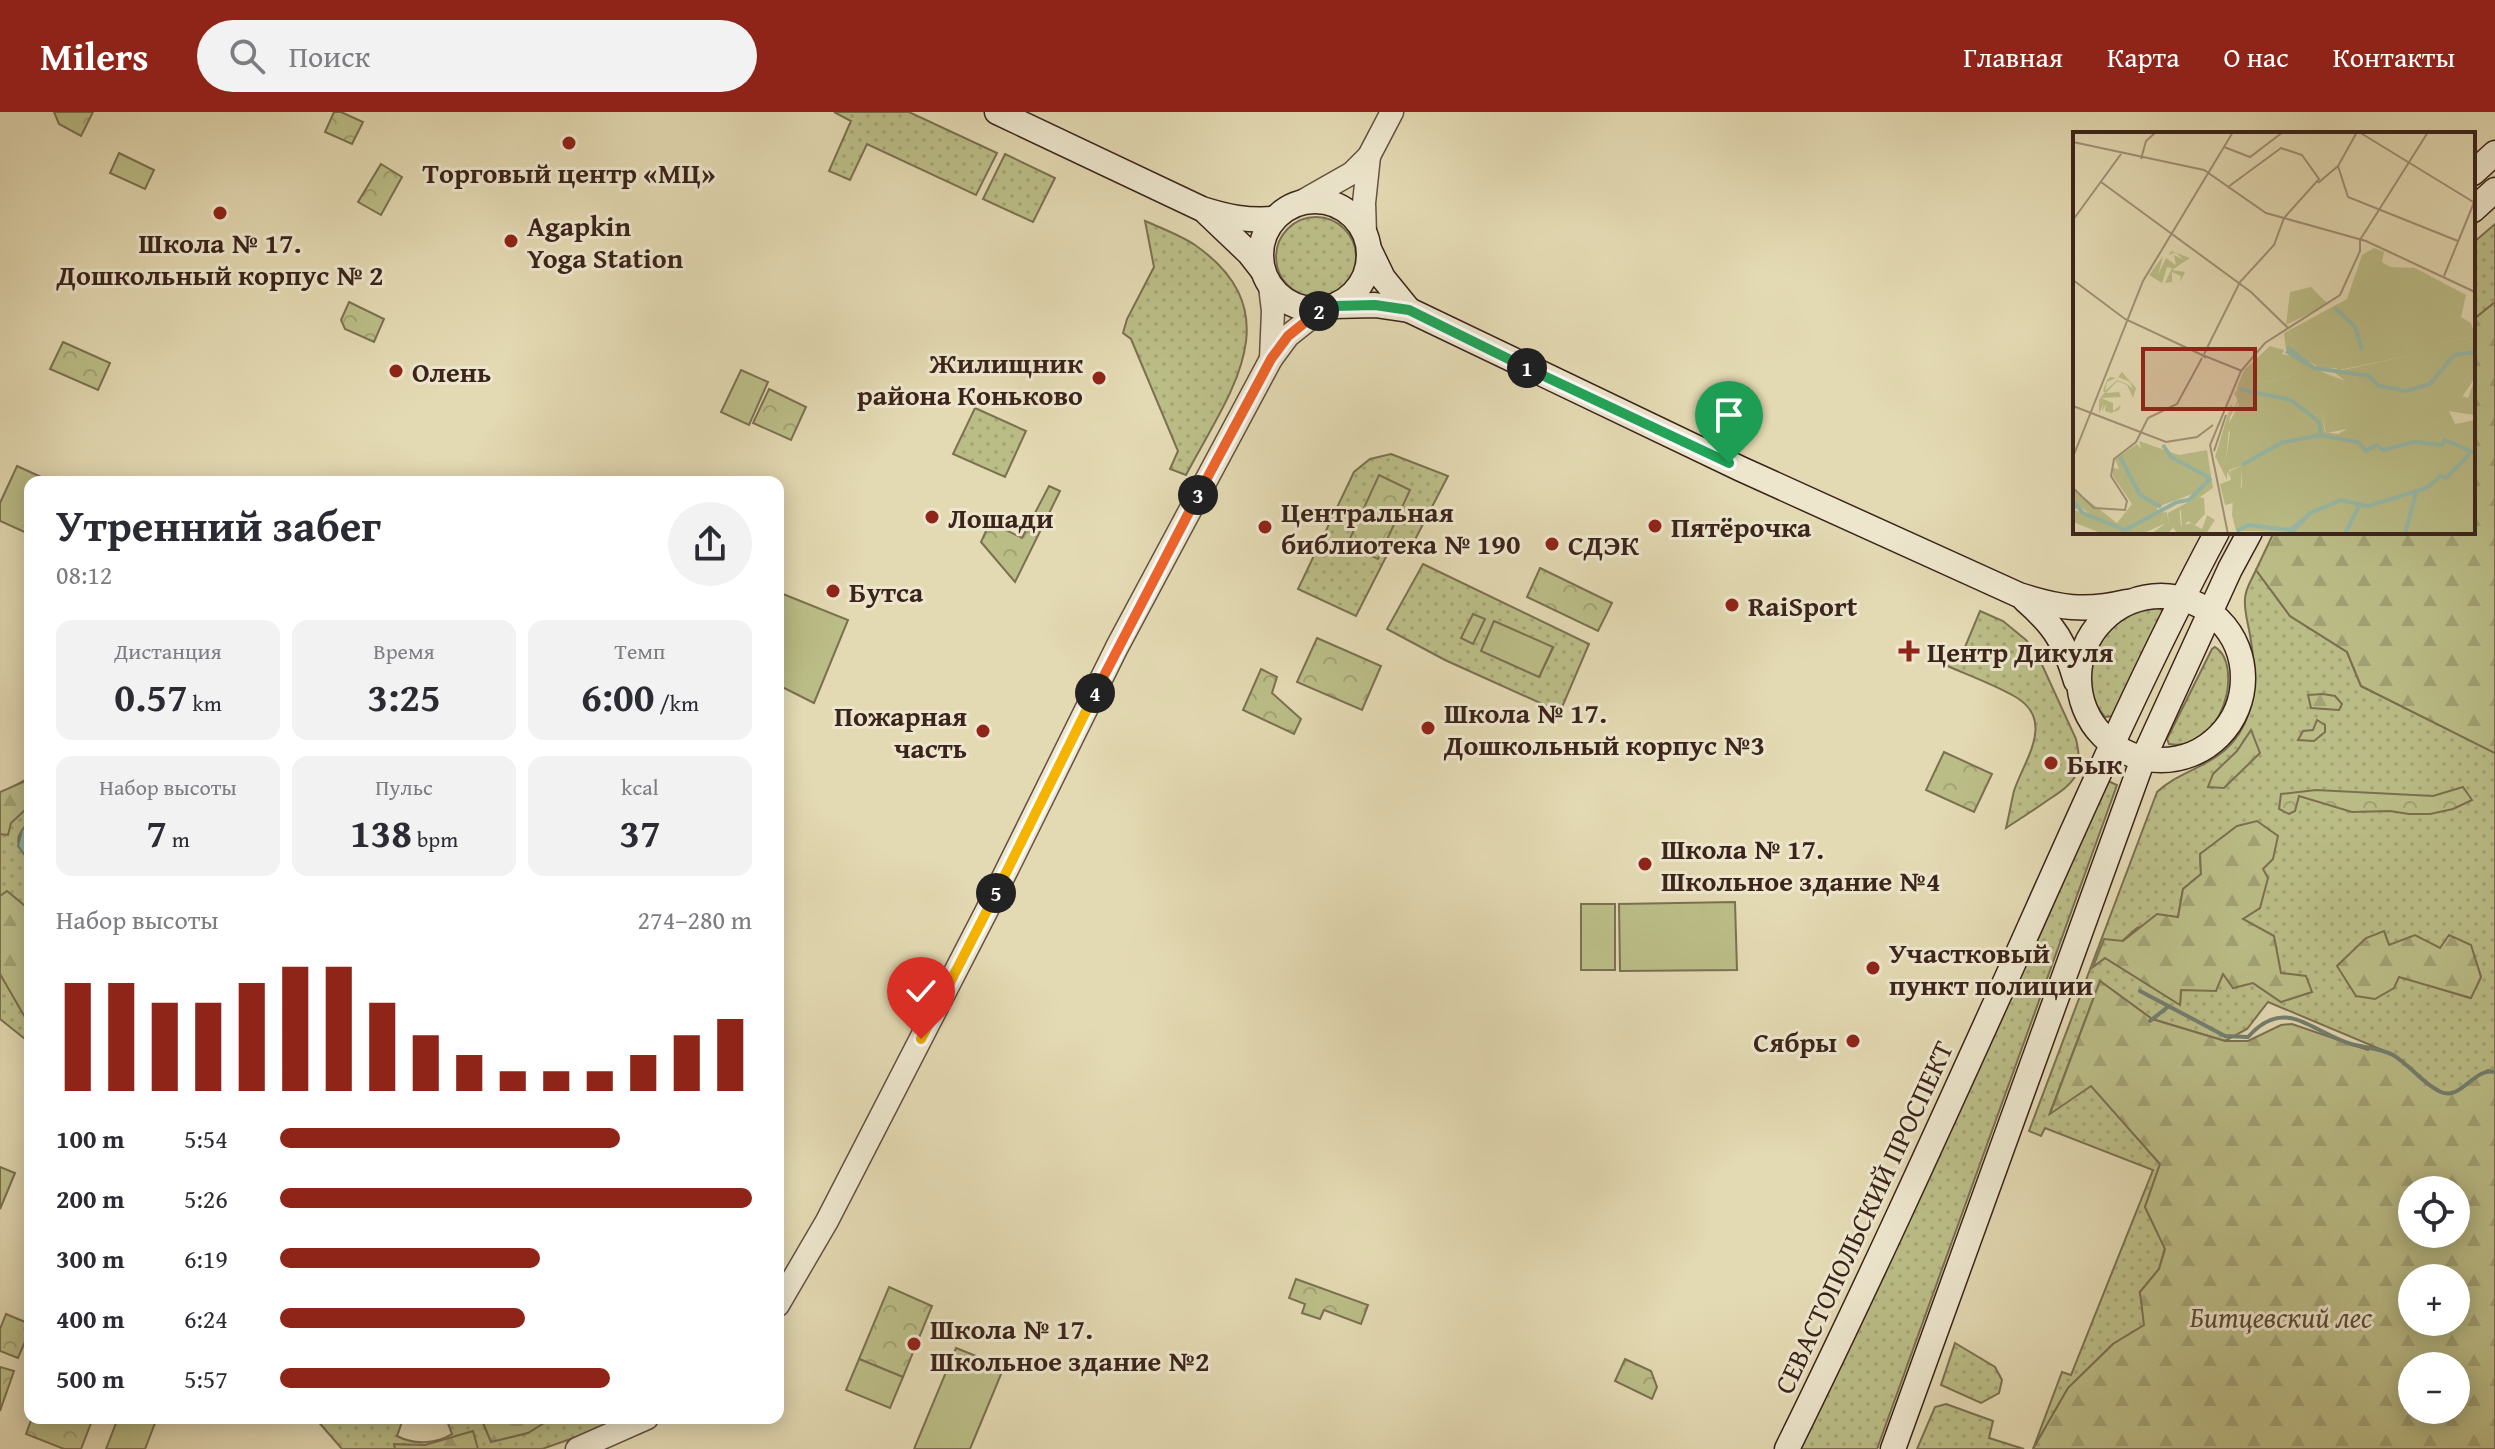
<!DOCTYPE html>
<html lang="ru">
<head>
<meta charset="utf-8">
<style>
	:root { --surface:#fff; --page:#f2f2f3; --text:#2b2b33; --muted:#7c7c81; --accent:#8f2418 }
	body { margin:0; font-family:"Gentium Book Plus",serif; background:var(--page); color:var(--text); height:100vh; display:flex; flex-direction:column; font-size:30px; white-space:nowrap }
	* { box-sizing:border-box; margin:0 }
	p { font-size:26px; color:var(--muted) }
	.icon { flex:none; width:44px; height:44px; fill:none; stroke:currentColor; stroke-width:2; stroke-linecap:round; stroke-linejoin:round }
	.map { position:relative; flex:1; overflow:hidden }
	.sheet { position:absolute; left:24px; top:364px; width:760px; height:948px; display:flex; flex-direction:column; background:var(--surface); border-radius:16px; box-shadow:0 4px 20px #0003 }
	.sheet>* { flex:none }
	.controls { position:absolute; left:2398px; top:1064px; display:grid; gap:16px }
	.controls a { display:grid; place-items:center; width:72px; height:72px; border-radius:50%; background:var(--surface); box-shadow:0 4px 20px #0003; font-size:40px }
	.pin { position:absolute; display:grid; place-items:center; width:68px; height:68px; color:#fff; margin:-82px -34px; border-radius:50% 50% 50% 0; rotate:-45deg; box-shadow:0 0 8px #0007 }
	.pin .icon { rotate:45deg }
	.km { position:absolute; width:40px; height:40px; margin:-20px; border-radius:50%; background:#222; color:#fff; font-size:22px; line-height:40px; text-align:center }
	.round { display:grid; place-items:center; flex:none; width:84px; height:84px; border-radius:42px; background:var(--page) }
	.overview { display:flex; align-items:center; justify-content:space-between; height:136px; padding:0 32px }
	h1 { font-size:44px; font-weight:800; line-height:60px }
	.figures { display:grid; grid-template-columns:repeat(3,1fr); gap:12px; height:136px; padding:8px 32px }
	.figures div { display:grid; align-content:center; border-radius:16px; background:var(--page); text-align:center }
	.figures b { font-size:40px; font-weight:800 }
	.figures small { font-size:22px; font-weight:400 }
	.figures p { font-size:22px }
	.chart { height:224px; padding:16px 32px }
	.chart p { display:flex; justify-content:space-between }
	.chart svg { width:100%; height:144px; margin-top:8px; stroke:var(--accent); stroke-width:6 }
	ul { padding:0 32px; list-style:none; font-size:26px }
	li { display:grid; grid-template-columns:128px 96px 1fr; align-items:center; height:60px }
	li i { height:20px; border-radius:10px; background:var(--accent) }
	header { display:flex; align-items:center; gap:48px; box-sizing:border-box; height:112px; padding:0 40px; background:var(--accent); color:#fff }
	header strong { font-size:38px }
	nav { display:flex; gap:44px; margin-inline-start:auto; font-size:28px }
	.search { width:560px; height:72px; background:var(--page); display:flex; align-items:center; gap:20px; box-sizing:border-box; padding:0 28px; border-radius:44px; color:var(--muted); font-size:30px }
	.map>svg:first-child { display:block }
	.grass { fill:url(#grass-dots); stroke:#7b7051; stroke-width:2; fill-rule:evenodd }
	.forest { fill:url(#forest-firs); stroke:#7b7051; stroke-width:2; fill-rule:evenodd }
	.park { fill:url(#park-crowns); stroke:#7b7051; stroke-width:2 }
	.garden { fill:#bbbd87; stroke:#7b7051; stroke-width:2 }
	.water { fill:#96baa9; stroke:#727e70; stroke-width:2 }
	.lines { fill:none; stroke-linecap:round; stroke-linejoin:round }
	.stream { stroke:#727e70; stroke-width:4 }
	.tertiary-casing { stroke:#655141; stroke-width:25 }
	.secondary-casing { stroke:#3b241b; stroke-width:27 }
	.tertiary { stroke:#ede6cd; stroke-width:22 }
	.secondary { stroke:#ede6cd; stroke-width:24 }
	.split-1-casing { stroke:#fff; stroke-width:16 }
	.split-2-casing { stroke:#fff; stroke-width:16 }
	.split-3-casing { stroke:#fff; stroke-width:16 }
	.split-4-casing { stroke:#fff; stroke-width:16 }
	.split-5-casing { stroke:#fff; stroke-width:16 }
	.split-6-casing { stroke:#fff; stroke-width:16 }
	.split-1 { stroke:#22a559; stroke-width:10 }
	.split-2 { stroke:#22a559; stroke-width:10 }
	.split-3 { stroke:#f0652b; stroke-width:10 }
	.split-4 { stroke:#f0652b; stroke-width:10 }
	.split-5 { stroke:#f5b400; stroke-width:10 }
	.split-6 { stroke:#f5b400; stroke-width:10 }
	.poi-dot { fill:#8f2418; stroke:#ede6cd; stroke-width:3 }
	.labels { text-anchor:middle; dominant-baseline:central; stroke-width:6; stroke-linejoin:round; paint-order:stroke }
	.poi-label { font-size:28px; font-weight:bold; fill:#3b241b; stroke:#ede6cd; text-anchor:start }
	.street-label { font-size:28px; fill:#3b241b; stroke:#ede6cd }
	.park-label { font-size:28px; font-style:italic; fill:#5b4a36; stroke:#ede6cd }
	.inset-river { fill:none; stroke:#96baa9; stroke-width:4 }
	.inset-road { fill:none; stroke:#a09176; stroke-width:2 }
	.view { fill:#8f2418; fill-opacity:0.15; stroke:#8f2418; stroke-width:4 }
	.inset-edge { fill:none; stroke:#3b241b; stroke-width:4 }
</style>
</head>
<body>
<header>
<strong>Milers</strong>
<div class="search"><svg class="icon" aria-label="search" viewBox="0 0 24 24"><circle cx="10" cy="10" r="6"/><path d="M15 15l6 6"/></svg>Поиск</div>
<nav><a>Главная</a><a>Карта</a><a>О нас</a><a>Контакты</a></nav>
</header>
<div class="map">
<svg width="2495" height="1337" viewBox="0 0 2495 1337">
	<defs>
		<pattern id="grass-dots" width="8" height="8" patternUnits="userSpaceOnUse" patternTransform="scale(2)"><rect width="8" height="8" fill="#bbbd87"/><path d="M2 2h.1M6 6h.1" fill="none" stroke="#a2a274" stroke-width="1.8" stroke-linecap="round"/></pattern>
		<pattern id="forest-firs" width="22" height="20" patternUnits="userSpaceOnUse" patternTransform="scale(2)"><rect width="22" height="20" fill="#bbbd87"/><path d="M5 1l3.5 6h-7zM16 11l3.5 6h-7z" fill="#a2a274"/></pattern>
		<pattern id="park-crowns" width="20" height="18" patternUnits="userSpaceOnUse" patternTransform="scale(2)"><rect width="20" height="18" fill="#bbbd87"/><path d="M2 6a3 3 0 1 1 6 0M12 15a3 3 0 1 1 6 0" fill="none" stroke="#a2a274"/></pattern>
	</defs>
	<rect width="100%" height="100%" fill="#e3d9b2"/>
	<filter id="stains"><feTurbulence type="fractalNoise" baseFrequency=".0025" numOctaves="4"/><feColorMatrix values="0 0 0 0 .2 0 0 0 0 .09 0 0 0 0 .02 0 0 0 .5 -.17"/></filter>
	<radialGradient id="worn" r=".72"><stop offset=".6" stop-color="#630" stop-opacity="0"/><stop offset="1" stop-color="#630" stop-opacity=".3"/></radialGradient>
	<g class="grass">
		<path d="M834 0H909L997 41 976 83 867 32 850 68 829 59 851 9Z"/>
		<path d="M1005 42 1055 66 1033 110 983 87Z"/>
		<circle cx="1316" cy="145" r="40"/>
		<path d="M1145 109C1161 116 1180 123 1195 133 1294 202 1228 283 1186 363L1170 357 1178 339 1131 227 1123 221 1127 207 1154 155Z"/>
		<path d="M2495 112V190L2473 208V131Z"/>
		<path d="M975 296 1026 319 1005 365 953 342Z"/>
		<path d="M1391 342 1448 364 1407 443 1390 437 1356 504 1298 477 1354 360 1370 347Z"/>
		<path d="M1423 452 1589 532 1560 600 1445 548 1387 517ZM1553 536 1539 565 1481 538Z"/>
		<path d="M2256 458 2290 504 2347 540 2361 574 2495 641V960L2488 958 2477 964 2454 981H2441L2385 939 2268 890 2247 917 2225 929 2152 907 2100 869 2050 1001 2091 973 2160 1052 2145 1095 2165 1136 2159 1157 2140 1180 2145 1213 2113 1232 2068 1276 2033 1337 2062 1260 2071 1263 2153 1058 2045 1016 2041 1024 2029 1019 2157 680C2177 661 2205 656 2225 638 2258 608 2257 563 2250 523 2248 511 2244 499 2245 487 2245 477 2252 467 2256 458ZM2215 733 2242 807 2281 861V890L2253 871 2223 861 2181 877 2180 892 2105 846 2094 854 2137 816 2178 805 2183 777 2201 762 2200 742ZM2384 819 2389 833 2440 836 2470 833 2481 865 2470 886 2398 864Z"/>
		<path d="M2145 496H2159L2164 500 2114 604 2105 605C2099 597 2092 589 2089 579 2076 540 2110 503 2145 496Z"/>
		<path d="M1980 499 2003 509 2026 528 2038 544 2076 627C2084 661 2076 670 2048 688 2034 698 2020 707 2006 716 2009 704 2011 691 2014 679 2024 648 2057 608 2014 584 1993 572 1968 563 1945 553L1949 543 1960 547Z"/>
		<path d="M2215 535C2244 552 2224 641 2169 632L2167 627 2212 537Z"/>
		<path d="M29 666 30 711C11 725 18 734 30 750V931L0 907V682Z"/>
		<path d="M2108 669 2117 673 1877 1337H1799Z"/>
		<path d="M1955 1231 1995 1255 2002 1268 1999 1281 1981 1291 1941 1273Z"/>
		<path d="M1946 1292 1993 1309 1989 1326 2024 1337H1917L1935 1295Z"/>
		<path d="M315 1306H393L402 1310 397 1324C414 1333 435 1332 452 1322L447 1309 454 1306H619L585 1322 542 1337H342Z"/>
	</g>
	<g class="forest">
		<path d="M2495 190V641L2361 574 2347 540 2290 504 2256 458 2274 420H2473V208Z"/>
		<path d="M2323 582 2335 584 2342 592 2339 598 2311 596 2308 583Z"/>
		<path d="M2317 608 2325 613V620L2314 629 2298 628 2303 619 2313 618Z"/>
		<path d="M2251 618 2260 641 2224 676 2208 675 2213 662 2237 639Z"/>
		<path d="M30 667V697L25 698 11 711 8 723 0 722V680Z"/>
		<path d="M2257 709 2278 724 2273 747 2263 757 2268 766 2260 796 2243 807 2274 824 2281 861 2306 864 2312 880 2281 890 2253 871 2233 876 2223 862 2216 879 2181 878 2180 893 2105 846 2093 855 2104 827 2123 829 2157 802 2178 805 2183 777 2201 762 2200 742 2237 714Z"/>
		<path d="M7 779 30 798V914L0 862V784Z"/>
		<path d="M2384 819 2389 833 2415 823 2440 836 2449 823 2471 833 2481 865 2471 886 2399 865 2394 876 2375 887 2356 884 2337 854 2366 826Z"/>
		<path d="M2100 869 2152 907 2225 929H2248L2281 913 2292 912 2368 938 2370 934C2380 937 2390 940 2399 947 2410 955 2432 978 2445 981 2464 985 2474 956 2495 960V1337H2033L2068 1276 2113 1232 2144 1213 2140 1180 2159 1157 2165 1137 2145 1095 2160 1052 2091 974 2050 1002ZM2412 1078H2456V1122H2412ZM2412 1166H2456V1210H2412ZM2412 1254H2456V1298H2412Z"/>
		<path d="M481 1306H552L528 1321 491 1330Z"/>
		<path d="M473 1319 478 1337H395L394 1332 425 1333Z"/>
	</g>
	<g class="park">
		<path d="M54 0H93L81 24 59 12Z"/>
		<path d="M334 0H341L363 10 352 32 325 20Z"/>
		<path d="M381 52 402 65 381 103 358 90Z"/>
		<path d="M349 190 384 207 374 230 345 217 341 208Z"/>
		<path d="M63 230 110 251 98 278 50 257Z"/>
		<path d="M769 277 806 295 791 328 753 311Z"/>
		<path d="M1379 363 1410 378 1378 447 1347 433Z"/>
		<path d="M1049 374 1060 379 1015 470 981 430 990 410 1022 426Z"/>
		<path d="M1540 456 1612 491 1598 519 1527 485Z"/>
		<path d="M1317 526 1381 554 1362 598 1297 570Z"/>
		<path d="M1261 557 1277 565 1272 581 1301 607 1294 622 1243 598Z"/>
		<path d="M1944 640 1992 662 1974 700 1926 678Z"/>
		<path d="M2463 675 2472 688 2453 697 2430 702H2409L2390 699 2352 700 2299 684 2295 699 2289 702 2279 697 2281 682 2316 678 2433 684Z"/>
		<path d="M1296 1167 1368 1193 1361 1212 1324 1198 1320 1207 1302 1201 1305 1192 1289 1186Z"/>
		<path d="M889 1175 932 1194 903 1265 859 1247Z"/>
		<path d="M6 1202 30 1212V1218L18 1246 0 1239V1217Z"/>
		<path d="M1625 1247 1651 1259 1657 1275 1652 1287 1615 1269Z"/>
		<path d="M0 1255 14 1259 0 1299Z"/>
		<path d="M32 1306H93L81 1337H64L26 1322Z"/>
	</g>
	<g class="garden">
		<path d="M119 41 154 58 145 77 110 61Z"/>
		<path d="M741 258 768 270 749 313 721 300Z"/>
		<path d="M17 354 52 370H30L29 422 0 409V391Z"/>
		<path d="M778 480 848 508 814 591 778 573Z"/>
		<path d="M1473 502 1485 507 1473 532 1461 526Z"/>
		<path d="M1494 509 1553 535 1539 565 1481 539Z"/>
		<path d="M1735 790 1737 858 1620 859 1619 792Z"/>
		<rect x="1581" y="792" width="34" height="66"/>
		<path d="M0 1055 15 1061 0 1097Z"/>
		<path d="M956 1236 1004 1255 970 1337H914Z"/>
		<path d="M859 1247 903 1265 890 1296 846 1278Z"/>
		<path d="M118 1306H157L145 1337H106Z"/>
	</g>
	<path class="water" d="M28 711H30V750L18 734 22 718Z"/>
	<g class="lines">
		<g class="stream">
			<path d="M2140 879 2225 924 2248 925C2285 883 2311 920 2351 932 2365 936 2380 936 2393 943 2409 952 2425 974 2441 980 2461 989 2474 955 2495 960"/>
			<path d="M2150 909 2169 894"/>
		</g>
		<g class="tertiary-casing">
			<g id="tertiary">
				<path d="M1301 90 1352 61 1369 44 1392 0"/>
				<path d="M1365 121 1364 91 1369 44"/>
				<path d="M1270 174 1273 199 1271 247"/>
				<path d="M778 1193 827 1109 986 800 1117 535 1271 247 1288 224 1322 197"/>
				<path d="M577 1337 647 1306"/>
			</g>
		</g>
		<g class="secondary-casing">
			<g id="secondary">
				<path d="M997 0 1202 97C1227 105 1247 109 1274 107"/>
				<path d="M2473 61 2495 41"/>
				<circle cx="1315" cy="143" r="54"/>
				<path d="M2473 98 2495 78"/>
				<path d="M1207 101 1249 141 1263 159"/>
				<path d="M1369 137 1383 166 1409 198"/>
				<path d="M1334 194 1375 193 1409 198 1741 357 2019 483C2059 496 2085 500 2127 490"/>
				<circle cx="2161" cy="566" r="82"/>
				<path d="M2025 488C2055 514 2065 531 2076 569"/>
				<path d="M1787 1337C1863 1183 1934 1027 2005 870 2073 719 2139 566 2217 420"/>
				<path d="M1893 1337 2143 647 2230 457 2250 420"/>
			</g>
		</g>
		<use href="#tertiary" class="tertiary"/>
		<use href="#secondary" class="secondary"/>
	</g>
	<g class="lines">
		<g class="split-1-casing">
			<path id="split-1" d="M1527 256 1729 351"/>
		</g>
		<g class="split-2-casing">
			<path id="split-2" d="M1319 199 1334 194 1375 193 1409 198 1527 256"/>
		</g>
		<g class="split-3-casing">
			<path id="split-3" d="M1198 383 1271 247 1288 224 1319 199"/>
		</g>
		<g class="split-4-casing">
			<path id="split-4" d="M1095 581 1198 383"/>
		</g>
		<g class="split-5-casing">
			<path id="split-5" d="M996 781 1095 581"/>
		</g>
		<g class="split-6-casing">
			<path id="split-6" d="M921 927 996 781"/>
		</g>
		<use href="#split-1" class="split-1"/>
		<use href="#split-2" class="split-2"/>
		<use href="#split-3" class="split-3"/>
		<use href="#split-4" class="split-4"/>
		<use href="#split-5" class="split-5"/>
		<use href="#split-6" class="split-6"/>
	</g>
	<g class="poi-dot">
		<circle cx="569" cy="31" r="8"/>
		<circle cx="220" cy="101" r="8"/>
		<circle cx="511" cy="129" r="8"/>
		<circle cx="396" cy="259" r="8"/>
		<circle cx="1099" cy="266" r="8"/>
		<circle cx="932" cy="405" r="8"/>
		<circle cx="1655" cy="414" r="8"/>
		<circle cx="1265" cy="415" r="8"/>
		<circle cx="1552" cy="432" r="8"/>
		<circle cx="833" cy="479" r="8"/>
		<circle cx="1732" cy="493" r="8"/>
		<path d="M1905 527h8v8h8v8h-8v8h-8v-8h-8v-8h8z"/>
		<circle cx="1428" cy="616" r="8"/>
		<circle cx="983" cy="619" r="8"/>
		<circle cx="2051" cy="651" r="8"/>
		<circle cx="1645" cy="752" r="8"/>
		<circle cx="1873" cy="856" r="8"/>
		<circle cx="1853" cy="929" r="8"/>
		<circle cx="914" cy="1232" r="8"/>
	</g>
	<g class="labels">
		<g class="poi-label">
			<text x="569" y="60" text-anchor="middle">Торговый центр «МЦ»</text>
			<text x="527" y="113">Agapkin<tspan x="527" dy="32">Yoga Station</tspan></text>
			<text x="220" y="130" text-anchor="middle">Школа № 17.<tspan x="220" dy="32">Дошкольный корпус № 2</tspan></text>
			<text x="1083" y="250" text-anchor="end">Жилищник<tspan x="1083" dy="32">района Коньково</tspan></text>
			<text x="412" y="259">Олень</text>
			<text x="1281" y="399">Центральная<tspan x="1281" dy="32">библиотека № 190</tspan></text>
			<text x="948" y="405">Лошади</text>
			<text x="1671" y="414">Пятёрочка</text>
			<text x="1568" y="432">СДЭК</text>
			<text x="849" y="479">Бутса</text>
			<text x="1748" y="493">RaiSport</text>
			<text x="1927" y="539">Центр Дикуля</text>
			<text x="1444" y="600">Школа № 17.<tspan x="1444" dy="32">Дошкольный корпус №3</tspan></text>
			<text x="967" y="603" text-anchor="end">Пожарная<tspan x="967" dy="32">часть</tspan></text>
			<text x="2067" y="651">Бык</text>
			<text x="1661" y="736">Школа № 17.<tspan x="1661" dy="32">Школьное здание №4</tspan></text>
			<text x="1889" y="840">Участковый<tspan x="1889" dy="32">пункт полиции</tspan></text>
			<text x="1837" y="929" text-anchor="end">Сябры</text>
			<text x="930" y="1216">Школа № 17.<tspan x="930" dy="32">Школьное здание №2</tspan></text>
		</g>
		<g class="street-label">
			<text transform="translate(1863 1105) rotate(-65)">СЕВАСТОПОЛЬСКИЙ ПРОСПЕКТ</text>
		</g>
		<g class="park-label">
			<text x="2281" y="1204">Битцевский лес</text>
		</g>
	</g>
	<g transform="translate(2073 20)">
		<rect width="402" height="402" fill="#e3d9b2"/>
		<path d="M402 204V209L363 218 266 238 261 235ZM210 227H224L273 252 284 250 274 297 253 301 249 282 235 286 215 278 213 267 164 257 163 261 167 264V268L157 285 153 328 142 325 158 272 161 277 166 265 161 263 171 238 193 250 226 242 224 233ZM126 365 131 366 132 382 122 393 115 389 109 397 108 377 101 388 102 378ZM94 380 97 402H78L93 391 69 402 55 400 87 390Z" fill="#bbbd87"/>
		<path d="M301 116 311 120 309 130 317 135 342 136 393 163 388 185 398 191 402 204 251 238 213 217 211 201 274 167 289 123ZM98 119 117 126 99 138 112 140 107 150 108 144 99 140V150L92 151 99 136 94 135 89 151 76 143 90 124 85 143 93 126 103 133 101 123 111 128 102 120 96 123ZM238 155 255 172 213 193 217 160ZM402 209V246L389 265 402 283 376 279 382 292 402 288V402L163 399 159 383 160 365 169 354 168 334 156 338 158 346 154 340V348L142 324 153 328 157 300 153 297 166 272 162 262 169 250 174 257 168 258 212 267 217 270 215 278 222 276 235 286 249 282 252 300 265 302 274 297 275 284 269 280 277 264 259 259 254 255 281 262 284 250 271 256 273 252 250 240 272 249 261 240ZM197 214 211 218 209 222 223 225 246 238 212 227 224 233 226 242 193 250 176 243 171 238ZM49 240 63 256 60 266 54 253 44 249 33 261 46 260 48 265 28 266 40 271V279L48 273 46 278 38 281 32 279 33 272 29 280 30 272 26 282V268L32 260 30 259 34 248 37 245 43 246 34 250 32 259 44 248 54 252 60 257 57 250 45 245ZM226 246 236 254 227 253 228 266 200 253ZM66 309 106 323 134 318 140 356 124 367 128 368 119 378 106 375 108 394 118 391 129 397 134 383 142 388 133 402H105L100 396 96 400 95 381 119 368 122 361 84 375 85 381 94 380 87 390 58 402H30L0 390V378L18 383 1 370 5 377H0V357L44 391 59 372 40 344V336L46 337 42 327 64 312 68 317Z" fill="#bbbd87"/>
		<path d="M402 247V283L378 279 389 264 395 266ZM168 334V354L160 371 152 373 147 352 158 348 157 339Z" fill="#bbbd87"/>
		<path class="inset-river" d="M261 175 282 195 289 218M214 215 241 236 296 244 306 254 333 259 357 252 381 223 402 220M213 219 234 232M166 257 218 268 246 290 248 303M90 313 98 325 137 346M47 325 67 363 88 375M169 333 208 311 247 303 285 310 293 319 304 313 310 318 341 310 369 313 372 308 402 321M0 369 10 381 52 398 104 370M104 370 116 368 138 346M164 399 175 393 217 398 236 383M217 402 237 381 268 368 295 374 354 356 367 344 373 346 397 322M272 402 287 372M332 402 344 357"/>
		<path class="inset-road" d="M284 0 265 34 275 65 385 109M286 0 402 71M0 10 131 38 193 81 293 109 402 160M151 15 177 25 210 0M68 27 73 9 83 0M28 50 178 160 215 196M245 51 265 34M0 88 48 22M371 144 402 68M0 148 52 187 127 222M131 222 167 150 201 113 211 86 246 47 229 23 208 16 155 55M133 226 127 222 169 239M0 274 93 310 124 305 140 293M141 319 153 283M0 325 70 149 160 0M0 356 21 376 52 378 54 369 38 344 41 327 63 310 75 286 104 272 129 226M155 402 137 313 168 239 192 211 267 163 287 119V108L355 0"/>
		<path class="view" d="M70 217H182V277H70Z"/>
		<rect width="402" height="402" class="inset-edge"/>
	</g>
	<rect width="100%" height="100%" filter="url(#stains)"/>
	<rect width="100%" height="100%" fill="url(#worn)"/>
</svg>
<div class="controls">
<a><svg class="icon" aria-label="locate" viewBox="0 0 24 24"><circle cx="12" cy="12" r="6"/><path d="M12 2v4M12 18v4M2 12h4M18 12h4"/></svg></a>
<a>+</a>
<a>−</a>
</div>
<div class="pin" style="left:1729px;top:351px;background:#1e9e55"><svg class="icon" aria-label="arrive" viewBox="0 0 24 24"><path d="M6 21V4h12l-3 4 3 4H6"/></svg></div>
<div class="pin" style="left:921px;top:927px;background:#d93025"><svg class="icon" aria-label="check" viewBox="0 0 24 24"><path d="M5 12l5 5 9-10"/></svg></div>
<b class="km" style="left:1527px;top:256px">1</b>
<b class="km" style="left:1319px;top:199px">2</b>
<b class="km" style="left:1198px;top:383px">3</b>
<b class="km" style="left:1095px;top:581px">4</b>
<b class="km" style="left:996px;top:781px">5</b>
<section class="sheet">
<div class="overview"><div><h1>Утренний забег</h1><p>08:12</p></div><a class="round"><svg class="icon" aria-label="share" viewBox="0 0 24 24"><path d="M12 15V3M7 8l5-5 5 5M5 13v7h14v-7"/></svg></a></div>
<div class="figures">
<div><p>Дистанция</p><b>0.57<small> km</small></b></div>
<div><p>Время</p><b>3:25</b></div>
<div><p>Темп</p><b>6:00<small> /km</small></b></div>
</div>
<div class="figures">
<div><p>Набор высоты</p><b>7<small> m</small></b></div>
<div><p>Пульс</p><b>138<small> bpm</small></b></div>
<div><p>kcal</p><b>37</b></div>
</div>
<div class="chart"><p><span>Набор высоты</span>274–280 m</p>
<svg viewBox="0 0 160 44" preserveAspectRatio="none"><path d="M5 44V11M15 44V11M25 44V17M35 44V17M45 44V11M55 44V6M65 44V6M75 44V17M85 44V27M95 44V33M105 44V38M115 44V38M125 44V38M135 44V33M145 44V27M155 44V22"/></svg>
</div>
<ul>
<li><b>100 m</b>5:54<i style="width:72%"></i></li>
<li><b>200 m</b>5:26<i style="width:100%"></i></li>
<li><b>300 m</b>6:19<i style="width:55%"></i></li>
<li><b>400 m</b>6:24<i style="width:52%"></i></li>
<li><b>500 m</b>5:57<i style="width:70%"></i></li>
</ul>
</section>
</div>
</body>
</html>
